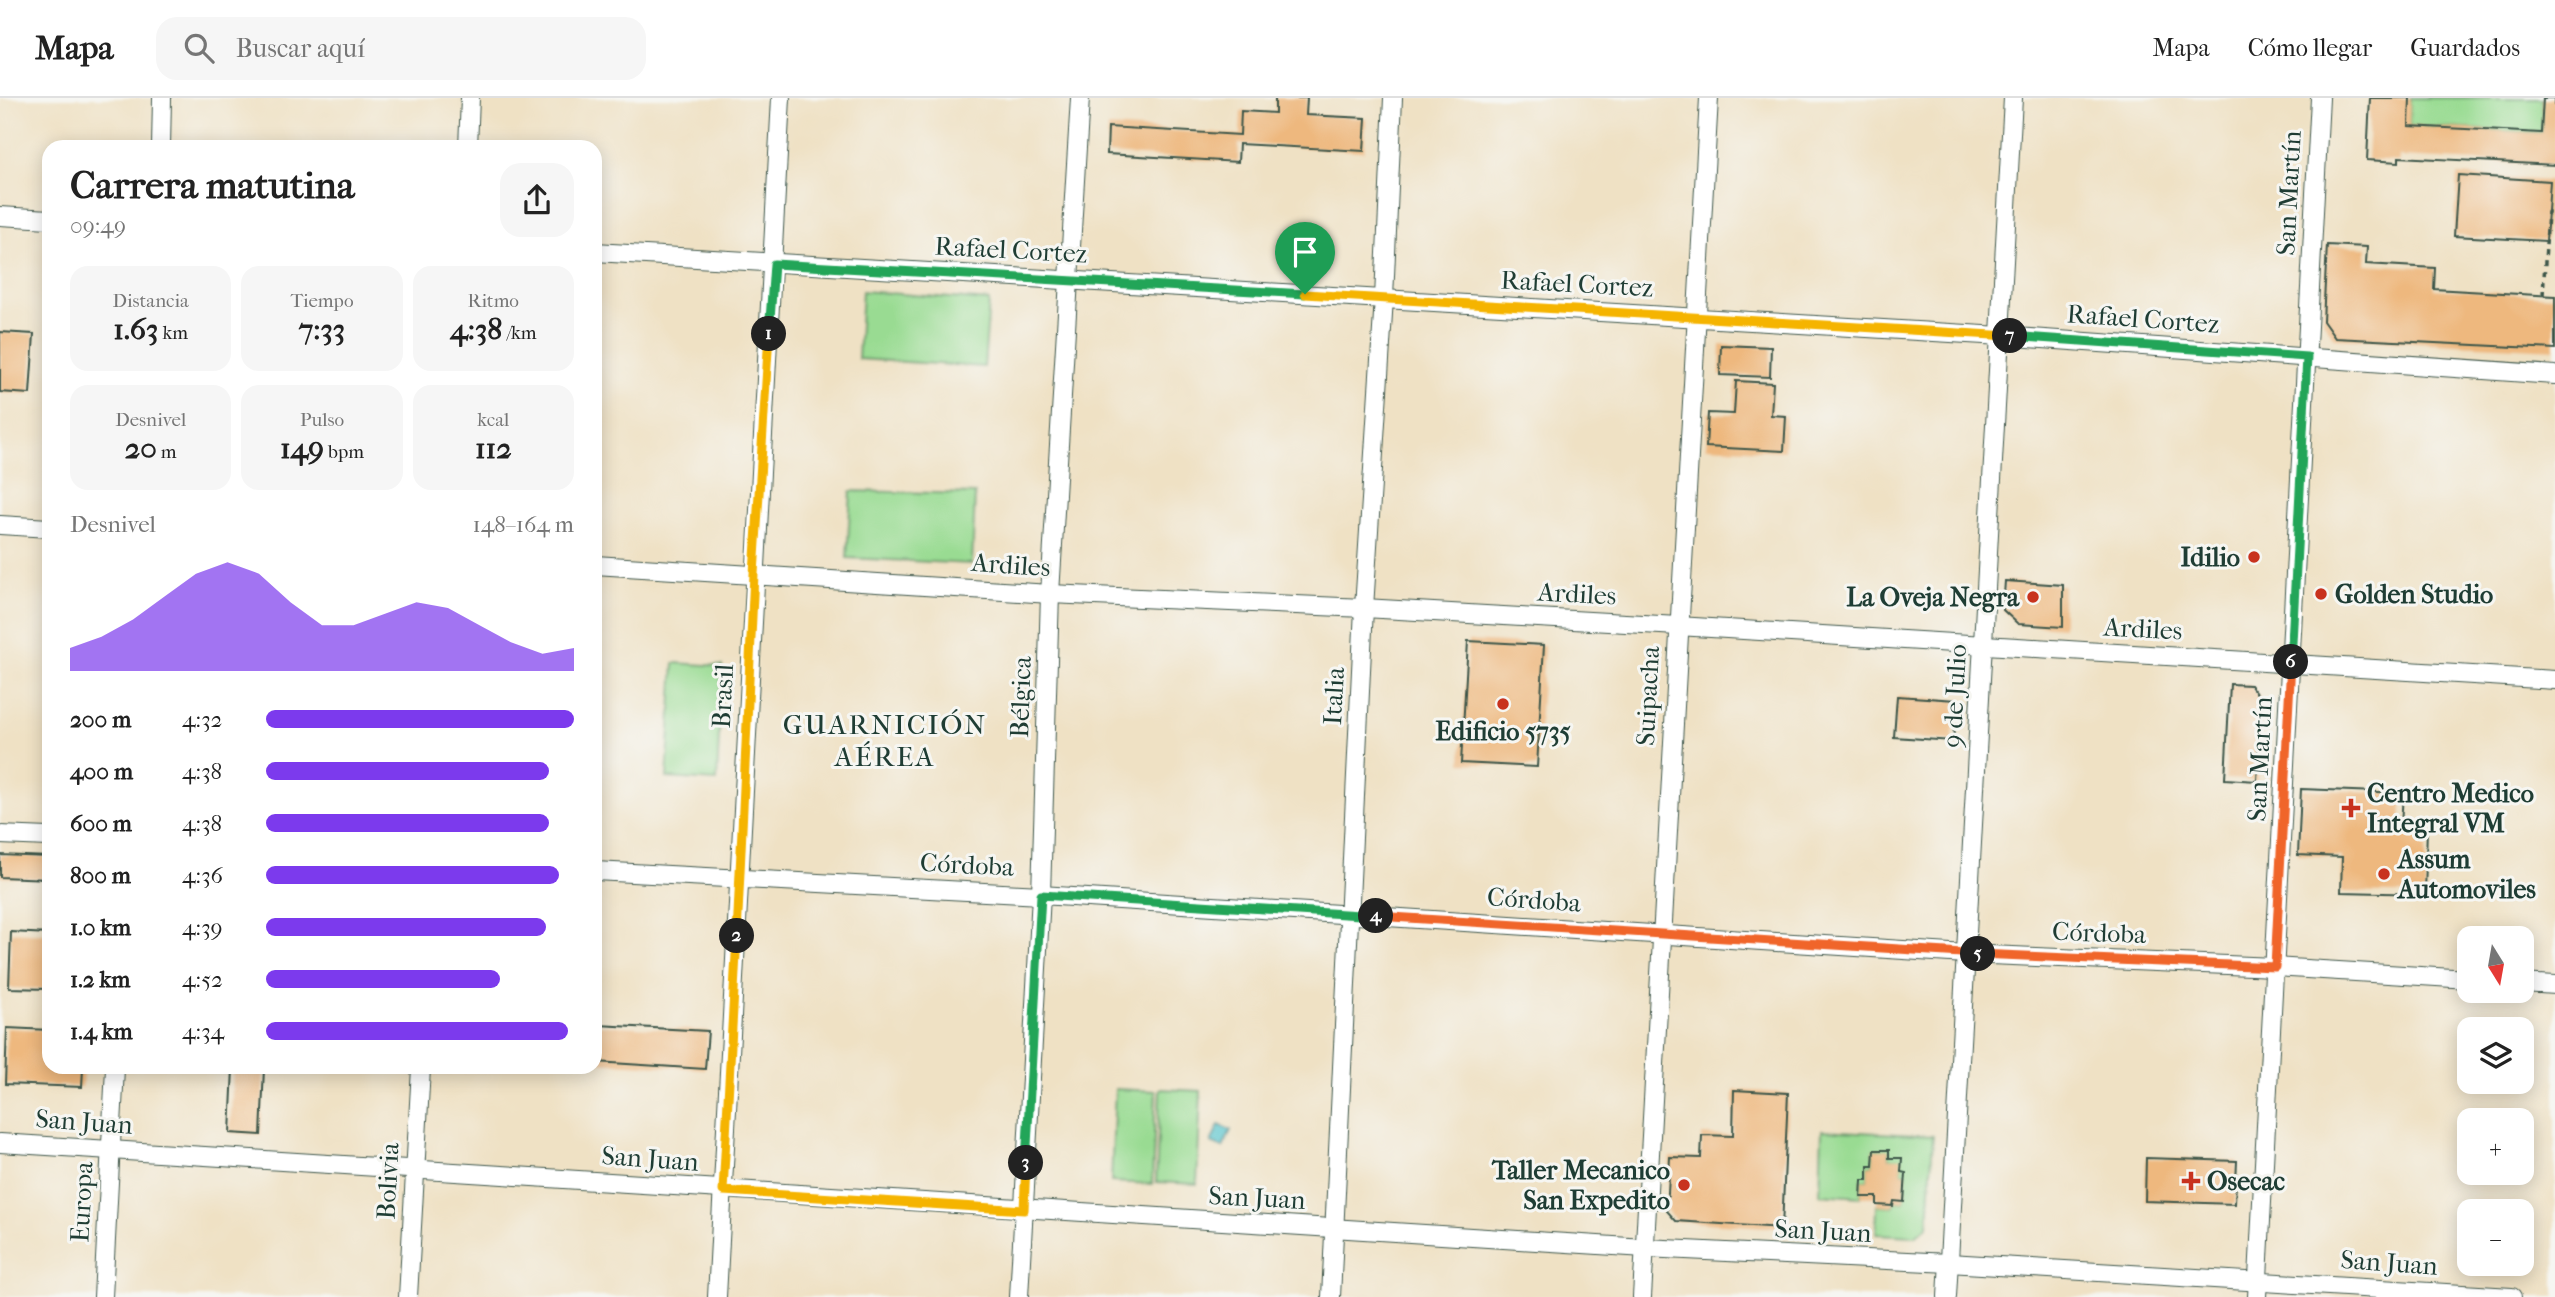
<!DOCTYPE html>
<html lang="es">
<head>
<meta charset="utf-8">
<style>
	:root { --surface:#fff; --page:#f6f6f6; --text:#222; --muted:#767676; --line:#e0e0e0; --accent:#7c3aed }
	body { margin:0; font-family:"IM FELL French Canon",serif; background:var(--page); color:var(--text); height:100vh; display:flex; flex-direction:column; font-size:26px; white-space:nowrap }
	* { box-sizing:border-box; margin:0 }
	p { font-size:23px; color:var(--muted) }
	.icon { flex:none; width:38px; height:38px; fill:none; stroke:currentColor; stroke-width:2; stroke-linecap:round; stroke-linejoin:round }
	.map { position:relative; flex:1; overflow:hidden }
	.sheet { position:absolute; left:42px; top:42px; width:560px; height:934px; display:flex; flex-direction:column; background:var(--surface); border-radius:21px; box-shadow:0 4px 18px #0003 }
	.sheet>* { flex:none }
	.needle { width:46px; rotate:169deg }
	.tools { position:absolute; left:2457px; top:828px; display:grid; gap:14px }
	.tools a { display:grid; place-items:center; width:77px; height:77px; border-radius:14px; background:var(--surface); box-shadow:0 4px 18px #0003; font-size:35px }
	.pin { position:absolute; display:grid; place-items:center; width:60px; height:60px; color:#fff; margin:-72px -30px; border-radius:50% 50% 50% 0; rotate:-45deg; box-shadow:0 0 7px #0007 }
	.pin .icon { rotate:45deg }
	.km { position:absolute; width:35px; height:35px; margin:-18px; border-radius:50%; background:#222; color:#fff; font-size:19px; line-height:35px; text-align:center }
	.round { display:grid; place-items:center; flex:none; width:74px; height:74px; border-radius:21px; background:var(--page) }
	.headline { display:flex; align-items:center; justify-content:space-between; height:119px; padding:0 28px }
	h1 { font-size:38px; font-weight:800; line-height:52px }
	.metrics { display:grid; grid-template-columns:repeat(3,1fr); gap:10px; height:119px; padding:7px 28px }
	.metrics div { display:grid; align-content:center; border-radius:18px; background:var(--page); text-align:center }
	.metrics b { font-size:30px; font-weight:800 }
	.metrics small { font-size:19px; font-weight:400 }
	.metrics p { font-size:19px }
	.chart { height:196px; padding:14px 28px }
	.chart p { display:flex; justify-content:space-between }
	.chart svg { width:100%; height:126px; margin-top:7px; fill:var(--accent); opacity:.7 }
	ul { padding:0 28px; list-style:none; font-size:23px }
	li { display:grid; grid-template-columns:112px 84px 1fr; align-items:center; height:52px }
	li i { height:18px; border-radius:9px; background:var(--accent) }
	header { display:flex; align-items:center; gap:42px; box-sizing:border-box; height:98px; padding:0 35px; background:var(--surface); border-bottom:2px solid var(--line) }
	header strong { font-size:33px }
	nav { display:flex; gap:38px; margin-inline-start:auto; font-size:24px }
	.search { width:490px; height:63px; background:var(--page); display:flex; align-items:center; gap:18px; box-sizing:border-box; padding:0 24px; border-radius:21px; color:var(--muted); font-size:26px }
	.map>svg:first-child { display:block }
	.green { fill:#99db92; stroke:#5c8c63; stroke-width:2 }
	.water { fill:#58c5cd; stroke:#3c8180; stroke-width:2 }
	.building { fill:#eeb87e }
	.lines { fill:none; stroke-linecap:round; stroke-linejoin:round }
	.street-casing { stroke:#3e564a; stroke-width:20 }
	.path { stroke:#3e564a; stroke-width:3.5; stroke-dasharray:5 5; stroke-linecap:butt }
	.street { stroke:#fff; stroke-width:18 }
	.split-1-casing { stroke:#fff; stroke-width:14 }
	.split-2-casing { stroke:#fff; stroke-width:14 }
	.split-3-casing { stroke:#fff; stroke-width:14 }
	.split-4-casing { stroke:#fff; stroke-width:14 }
	.split-5-casing { stroke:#fff; stroke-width:14 }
	.split-6-casing { stroke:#fff; stroke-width:14 }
	.split-7-casing { stroke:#fff; stroke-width:14 }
	.split-8-casing { stroke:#fff; stroke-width:14 }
	.split-1 { stroke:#22a559; stroke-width:9 }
	.split-2 { stroke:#f5b400; stroke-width:9 }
	.split-3 { stroke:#f5b400; stroke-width:9 }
	.split-4 { stroke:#22a559; stroke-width:9 }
	.split-5 { stroke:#f0652b; stroke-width:9 }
	.split-6 { stroke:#f0652b; stroke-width:9 }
	.split-7 { stroke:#22a559; stroke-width:9 }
	.split-8 { stroke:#f5b400; stroke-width:9 }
	.poi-dot { fill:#c8321e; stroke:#f6f6f2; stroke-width:2.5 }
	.labels { text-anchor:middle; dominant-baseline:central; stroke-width:6; stroke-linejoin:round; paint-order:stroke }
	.street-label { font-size:26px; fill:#1f3d34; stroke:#f6f6f2 }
	.poi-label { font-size:26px; font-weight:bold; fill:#1f3d34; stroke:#f6f6f2; text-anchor:start }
	.neighbourhood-label { font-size:28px; letter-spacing:2px; fill:#1f3d34; stroke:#f6f6f2 }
</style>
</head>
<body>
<header>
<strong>Mapa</strong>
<div class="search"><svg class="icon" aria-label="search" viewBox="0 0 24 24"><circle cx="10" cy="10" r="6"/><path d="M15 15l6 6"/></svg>Buscar aquí</div>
<nav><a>Mapa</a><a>Cómo llegar</a><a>Guardados</a></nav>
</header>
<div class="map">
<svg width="2555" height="1199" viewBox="0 0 2555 1199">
	<rect width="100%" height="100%" fill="#f6f6f2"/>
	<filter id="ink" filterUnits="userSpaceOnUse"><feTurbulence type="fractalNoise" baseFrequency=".0143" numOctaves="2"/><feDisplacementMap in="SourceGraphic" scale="14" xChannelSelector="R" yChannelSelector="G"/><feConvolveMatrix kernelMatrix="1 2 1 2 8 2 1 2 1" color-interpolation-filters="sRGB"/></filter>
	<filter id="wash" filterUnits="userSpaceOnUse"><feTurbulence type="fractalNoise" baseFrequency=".00686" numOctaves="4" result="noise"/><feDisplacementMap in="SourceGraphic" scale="28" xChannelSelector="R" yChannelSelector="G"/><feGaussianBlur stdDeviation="1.57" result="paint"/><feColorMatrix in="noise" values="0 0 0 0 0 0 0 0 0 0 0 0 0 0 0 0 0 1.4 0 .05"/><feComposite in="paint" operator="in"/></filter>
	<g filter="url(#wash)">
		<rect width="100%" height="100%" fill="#efe1c4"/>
		<g class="green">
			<path d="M2410 0H2543L2541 35 2409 28Z"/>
			<path d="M862 193 989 203 984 269 858 261Z"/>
			<path d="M851 393 975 396 972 466 847 460Z"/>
			<path d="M674 565 722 568 717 683 667 680Z"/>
			<path d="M1115 991 1156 993 1152 1086 1111 1084Z"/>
			<path d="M1160 991 1201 993 1197 1086 1156 1084Z"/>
			<path d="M1822 1032 1933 1038 1928 1128 1915 1138 1876 1136 1877 1107 1893 1108 1894 1103 1904 1104 1906 1075 1901 1074V1061L1889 1060V1053L1874 1052 1873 1068H1868V1082H1862L1861 1099 1820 1096Z"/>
		</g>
		<path class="water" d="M1219 1027 1231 1032 1223 1050 1211 1045Z"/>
		<g id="blocks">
			<g class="building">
				<path d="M1275 0H1307L1306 17 1366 20 1364 53 1239 46 1238 64 1107 56 1108 29 1240 37 1241 13 1275 15Z"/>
				<path d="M2370 0H2410L2409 28 2541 35 2543 0H2555V67L2399 59V64L2367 62Z"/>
				<path d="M2458 77 2550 83 2546 143 2454 138Z"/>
				<path d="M2327 147 2367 149 2366 166 2435 170 2434 191 2555 198V251L2335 240 2323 223Z"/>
				<path d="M0 234 34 236 30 296 0 294Z"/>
				<path d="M1721 247 1771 249 1770 279 1720 277Z"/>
				<path d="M1736 283 1773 285 1771 317 1786 318 1784 353 1706 349 1708 315 1734 316Z"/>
				<path d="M2005 483 2063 487V529L2018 526 2003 512Z"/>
				<path d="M1468 543 1544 547 1537 669 1461 665Z"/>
				<path d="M2230 586 2250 587 2261 601 2257 683 2225 681Z"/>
				<path d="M1897 598 1956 602 1953 643 1894 639Z"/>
				<path d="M2301 691 2403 695 2401 728 2427 729 2425 796 2341 794 2342 759 2298 757Z"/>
				<path d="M0 757 49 759V781L0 779Z"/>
				<path d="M11 834 49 836V891L9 890Z"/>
				<path d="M598 927 708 933 705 971 596 964Z"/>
				<path d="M7 930 49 932V970H83L82 989 5 986Z"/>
				<path d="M233 970H264L261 1037 230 1035Z"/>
				<path d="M1734 992 1788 995 1782 1130 1676 1123 1667 1113 1670 1059 1701 1060 1702 1037 1733 1038Z"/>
				<path d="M1874 1052H1889V1060H1902L1901 1074 1906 1075 1904 1104 1894 1103 1893 1108 1877 1107V1099H1861L1862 1082H1868V1068H1873Z"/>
				<path d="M2146 1060 2237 1063 2235 1106 2145 1103Z"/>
			</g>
		</g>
	</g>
	<g filter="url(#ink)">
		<use href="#blocks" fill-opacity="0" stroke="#3e564a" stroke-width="2"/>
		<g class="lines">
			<g class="street-casing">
				<g id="street">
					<path d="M161 49 162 0"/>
					<path d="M468 49 470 0"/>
					<path d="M0 118 49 121"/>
					<path d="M595 154 2001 238 2555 277"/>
					<path d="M0 427 49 430"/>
					<path d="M595 467 1050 496 1364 510 1678 528 2555 582"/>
					<path d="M0 737 49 739"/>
					<path d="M595 773 1041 797 1966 856 2275 869 2469 881"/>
					<path d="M2522 885 2555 887"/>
					<path d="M0 1045 1645 1150 1949 1165 2512 1199"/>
					<path d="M103 1199 115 970"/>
					<path d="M408 1199 421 970"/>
					<path d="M717 1199 781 0"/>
					<path d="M1019 1199 1041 797 1050 496 1080 0"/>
					<path d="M1331 1199 1364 510 1384 200 1393 0"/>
					<path d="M1642 1199 1709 0"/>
					<path d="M1947 1199 2013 0"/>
					<path d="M2257 1199 2320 0"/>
				</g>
			</g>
			<path class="path" d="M2543 197 2548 114H2555"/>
			<use href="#street" class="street"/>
		</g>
	</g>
	<g class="lines" filter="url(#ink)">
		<g class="split-1-casing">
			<path id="split-1" d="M769 236 774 166 1305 196"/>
		</g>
		<g class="split-2-casing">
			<path id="split-2" d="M737 838 754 476 769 236"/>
		</g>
		<g class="split-3-casing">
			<path id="split-3" d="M737 838 723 1093 1024 1112 1026 1065"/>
		</g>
		<g class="split-4-casing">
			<path id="split-4" d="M1026 1065 1041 797 1376 818"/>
		</g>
		<g class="split-5-casing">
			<path id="split-5" d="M1376 818 1978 856"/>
		</g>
		<g class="split-6-casing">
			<path id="split-6" d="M1978 856 2275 869 2291 564"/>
		</g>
		<g class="split-7-casing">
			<path id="split-7" d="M2010 238 2307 259 2291 564"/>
		</g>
		<g class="split-8-casing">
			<path id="split-8" d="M1305 196 2010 238"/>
		</g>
		<use href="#split-1" class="split-1"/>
		<use href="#split-2" class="split-2"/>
		<use href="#split-3" class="split-3"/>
		<use href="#split-4" class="split-4"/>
		<use href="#split-5" class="split-5"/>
		<use href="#split-6" class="split-6"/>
		<use href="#split-7" class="split-7"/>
		<use href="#split-8" class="split-8"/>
	</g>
	<g class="poi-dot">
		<circle cx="2254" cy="459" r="7"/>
		<circle cx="2321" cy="496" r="7"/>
		<circle cx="2033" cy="499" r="7"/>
		<circle cx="1503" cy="606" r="7"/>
		<path d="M2347.5 699.5h7v7h7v7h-7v7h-7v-7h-7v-7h7z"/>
		<circle cx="2384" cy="776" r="7"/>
		<path d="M2187.5 1072.5h7v7h7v7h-7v7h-7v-7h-7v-7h7z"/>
		<circle cx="1684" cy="1087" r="7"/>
	</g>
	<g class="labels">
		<g class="street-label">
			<text transform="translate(2289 95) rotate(-87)">San Martín</text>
			<text transform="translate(1011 152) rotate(3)">Rafael Cortez</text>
			<text transform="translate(1577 186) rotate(3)">Rafael Cortez</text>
			<text transform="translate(2143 221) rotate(4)">Rafael Cortez</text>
			<text transform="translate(1011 467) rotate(4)">Ardiles</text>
			<text transform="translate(1577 496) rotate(3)">Ardiles</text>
			<text transform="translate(2143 531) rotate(3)">Ardiles</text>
			<text transform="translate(723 598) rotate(-87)">Brasil</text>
			<text transform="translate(1334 598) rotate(-87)">Italia</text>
			<text transform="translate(1648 598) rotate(-87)">Suipacha</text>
			<text transform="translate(1955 598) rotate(-87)">9 de Julio</text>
			<text transform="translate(1021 599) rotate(-88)">Bélgica</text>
			<text transform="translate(2260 661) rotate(-87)">San Martín</text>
			<text transform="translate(967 767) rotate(3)">Córdoba</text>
			<text transform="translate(1534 802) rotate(4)">Córdoba</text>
			<text transform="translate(2099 835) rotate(2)">Córdoba</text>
			<text transform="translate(84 1024) rotate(4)">San Juan</text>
			<text transform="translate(650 1061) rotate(4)">San Juan</text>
			<text transform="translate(388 1083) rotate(-87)">Bolivia</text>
			<text transform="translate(1257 1100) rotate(3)">San Juan</text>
			<text transform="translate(82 1104) rotate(-87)">Europa</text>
			<text transform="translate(1823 1133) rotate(3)">San Juan</text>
			<text transform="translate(2389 1165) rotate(4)">San Juan</text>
		</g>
		<g class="poi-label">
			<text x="2240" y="459" text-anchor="end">Idilio</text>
			<text x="2335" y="496">Golden Studio</text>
			<text x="2019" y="499" text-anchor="end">La Oveja Negra</text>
			<text x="1503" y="633" text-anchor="middle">Edificio 5735</text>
			<text x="2367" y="695">Centro Medico<tspan x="2367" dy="30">Integral VM</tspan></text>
			<text x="2398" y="761">Assum<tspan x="2398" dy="30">Automoviles</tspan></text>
			<text x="1670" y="1072" text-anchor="end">Taller Mecanico<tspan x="1670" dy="30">San Expedito</tspan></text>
			<text x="2207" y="1083">Osecac</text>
		</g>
		<g class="neighbourhood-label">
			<text x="885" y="626">GUARNICIÓN<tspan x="885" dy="32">AÉREA</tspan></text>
		</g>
	</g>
</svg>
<div class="tools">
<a><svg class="needle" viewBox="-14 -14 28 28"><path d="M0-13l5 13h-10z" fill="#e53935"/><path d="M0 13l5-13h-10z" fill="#767676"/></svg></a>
<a><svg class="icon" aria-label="layers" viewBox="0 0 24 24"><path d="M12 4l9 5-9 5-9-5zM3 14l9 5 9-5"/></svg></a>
<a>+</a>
<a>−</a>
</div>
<div class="pin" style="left:1305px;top:196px;background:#1e9e55"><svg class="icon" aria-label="arrive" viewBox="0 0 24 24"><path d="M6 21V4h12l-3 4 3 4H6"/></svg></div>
<b class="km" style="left:769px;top:236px">1</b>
<b class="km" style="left:737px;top:838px">2</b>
<b class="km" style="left:1026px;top:1065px">3</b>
<b class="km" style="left:1376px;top:818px">4</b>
<b class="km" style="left:1978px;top:856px">5</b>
<b class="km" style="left:2291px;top:564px">6</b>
<b class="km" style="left:2010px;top:238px">7</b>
<section class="sheet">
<div class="headline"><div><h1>Carrera matutina</h1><p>09:49</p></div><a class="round"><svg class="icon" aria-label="share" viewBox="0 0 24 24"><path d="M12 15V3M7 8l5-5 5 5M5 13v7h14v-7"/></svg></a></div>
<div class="metrics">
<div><p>Distancia</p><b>1.63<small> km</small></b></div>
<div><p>Tiempo</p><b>7:33</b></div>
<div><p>Ritmo</p><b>4:38<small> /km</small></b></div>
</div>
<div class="metrics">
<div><p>Desnivel</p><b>20<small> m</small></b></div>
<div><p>Pulso</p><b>149<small> bpm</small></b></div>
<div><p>kcal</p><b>112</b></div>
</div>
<div class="chart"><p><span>Desnivel</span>148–164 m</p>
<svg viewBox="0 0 160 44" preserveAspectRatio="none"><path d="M0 44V36L10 32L20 26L30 18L40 10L50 6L60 10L70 20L80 28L90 28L100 24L110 20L120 22L130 28L140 34L150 38L160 36V44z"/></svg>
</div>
<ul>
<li><b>200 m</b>4:32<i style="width:100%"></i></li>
<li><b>400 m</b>4:38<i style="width:92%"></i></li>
<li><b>600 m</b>4:38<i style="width:92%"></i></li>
<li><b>800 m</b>4:36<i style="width:95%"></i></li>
<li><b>1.0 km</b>4:39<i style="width:91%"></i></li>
<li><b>1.2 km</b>4:52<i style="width:76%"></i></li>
<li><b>1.4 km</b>4:34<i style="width:98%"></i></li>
</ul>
</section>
</div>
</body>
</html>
